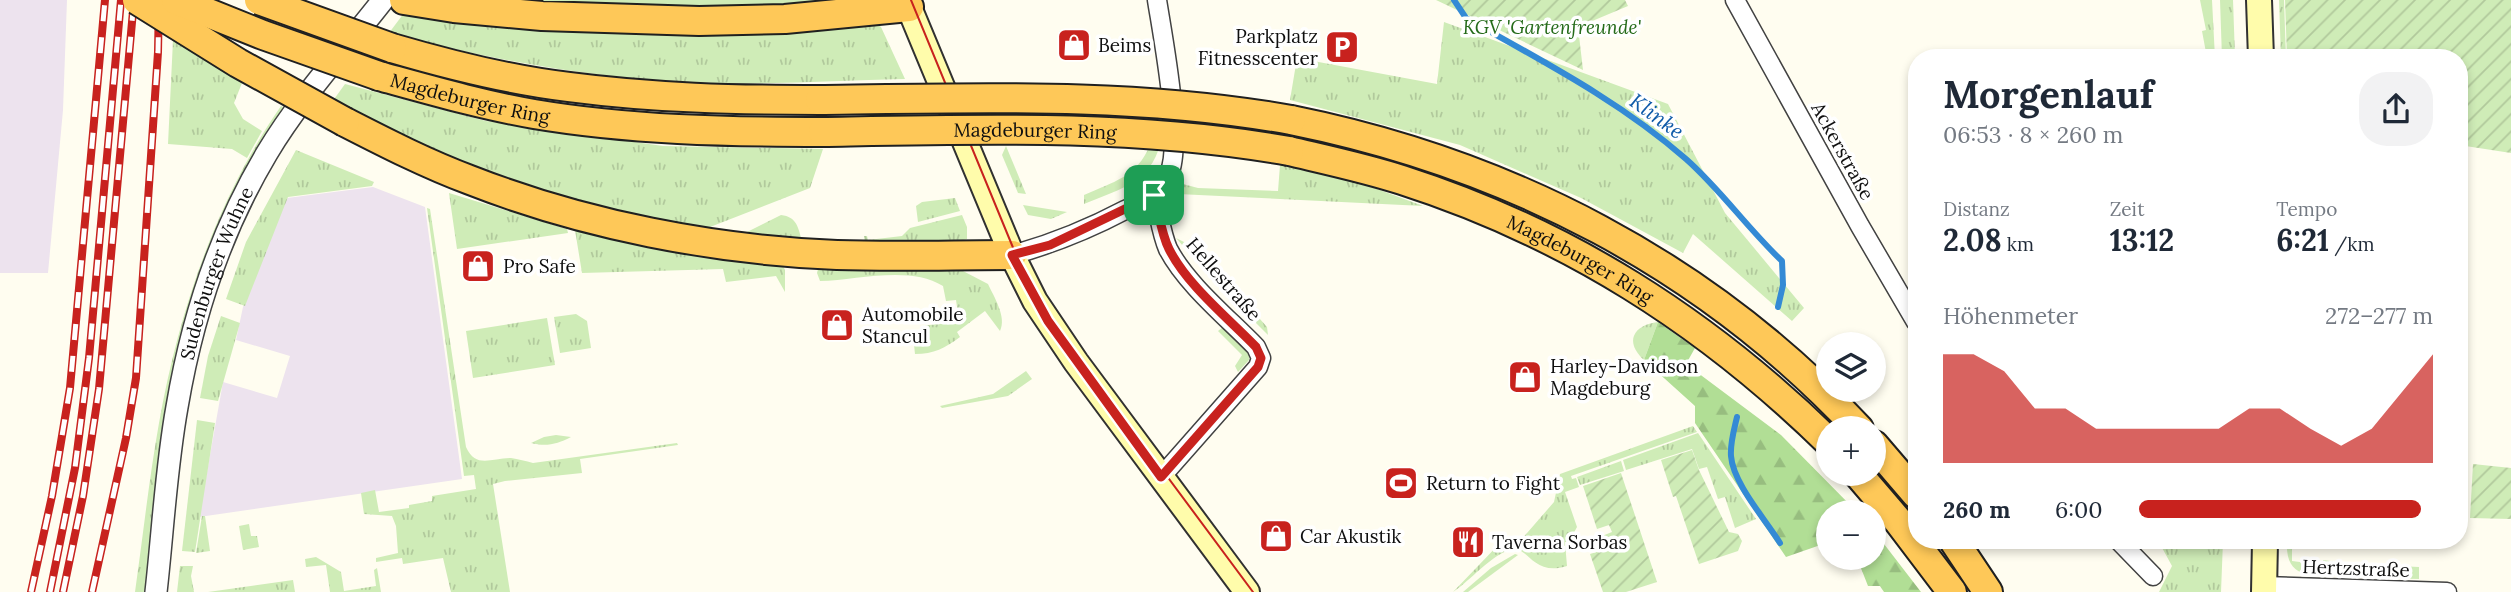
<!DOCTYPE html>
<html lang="de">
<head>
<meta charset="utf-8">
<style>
	:root { --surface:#fff; --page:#f2f2f3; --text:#1f2937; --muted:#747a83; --accent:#c8221e }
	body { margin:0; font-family:Lora,serif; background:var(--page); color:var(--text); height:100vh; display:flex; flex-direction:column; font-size:26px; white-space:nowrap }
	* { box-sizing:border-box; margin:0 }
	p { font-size:23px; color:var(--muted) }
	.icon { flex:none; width:38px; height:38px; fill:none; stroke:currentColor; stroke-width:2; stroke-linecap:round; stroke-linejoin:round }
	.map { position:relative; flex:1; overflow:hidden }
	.panel { position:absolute; left:1908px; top:49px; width:560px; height:500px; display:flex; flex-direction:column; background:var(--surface); border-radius:28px; box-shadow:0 4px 10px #0003 }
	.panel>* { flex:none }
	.fabs { position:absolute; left:1816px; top:332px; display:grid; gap:14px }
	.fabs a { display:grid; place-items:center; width:70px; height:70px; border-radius:50%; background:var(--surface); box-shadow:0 4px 10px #0003; font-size:35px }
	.pin { position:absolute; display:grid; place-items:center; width:60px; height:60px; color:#fff; margin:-30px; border-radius:14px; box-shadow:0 4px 10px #0006 }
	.round { display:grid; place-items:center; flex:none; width:74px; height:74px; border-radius:28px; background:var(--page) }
	.head { display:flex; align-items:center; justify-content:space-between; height:119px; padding:0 35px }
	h1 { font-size:38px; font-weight:700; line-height:52px }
	.figures { display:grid; grid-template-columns:repeat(3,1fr); gap:10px; height:119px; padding:7px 35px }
	.figures div { display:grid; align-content:center }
	.figures b { font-size:30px; font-weight:700 }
	.figures small { font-size:19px; font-weight:400 }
	.figures p { font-size:19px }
	.chart { height:196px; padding:14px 35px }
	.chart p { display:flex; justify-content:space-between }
	.chart svg { width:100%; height:126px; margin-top:7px; fill:var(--accent); opacity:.7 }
	ul { padding:0 35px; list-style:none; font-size:23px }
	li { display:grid; grid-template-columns:112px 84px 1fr; align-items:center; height:52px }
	li i { height:18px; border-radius:9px; background:var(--accent) }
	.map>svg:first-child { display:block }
	.industrial { fill:#ede3ee }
	.grass { fill:url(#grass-tufts) }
	.forest { fill:url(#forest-firs) }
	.garden { fill:url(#garden-furrows) }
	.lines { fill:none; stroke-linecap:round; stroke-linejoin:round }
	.stream { stroke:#348ad5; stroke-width:6 }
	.minor-casing { stroke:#424242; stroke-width:21 }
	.tertiary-casing { stroke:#424242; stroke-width:24 }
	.secondary-casing { stroke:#313131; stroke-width:28 }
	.trunk-casing { stroke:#202020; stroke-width:32 }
	.minor { stroke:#fff; stroke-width:18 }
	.tertiary { stroke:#fff; stroke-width:21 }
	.secondary { stroke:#fffcab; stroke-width:24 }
	.trunk { stroke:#fec858; stroke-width:28 }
	.tram { stroke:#c8221e; stroke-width:2 }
	.rail-casing { stroke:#c8221e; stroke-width:8 }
	.rail { stroke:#fff; stroke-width:5; stroke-dasharray:16; stroke-linecap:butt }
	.trunk-bridge-casing { stroke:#202020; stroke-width:32; stroke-linecap:butt }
	.trunk-bridge { stroke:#fec858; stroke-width:28 }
	.route-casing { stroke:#fff; stroke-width:14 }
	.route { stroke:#c8221e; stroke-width:9 }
	.labels { text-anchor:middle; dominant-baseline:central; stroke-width:7; stroke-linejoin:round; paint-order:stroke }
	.park-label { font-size:19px; font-style:italic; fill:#256b1a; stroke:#fff }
	.poi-label { font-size:19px; fill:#0f0f0f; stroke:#fff; text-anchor:start }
	.street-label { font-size:19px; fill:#0f0f0f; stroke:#fff }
	.water-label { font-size:21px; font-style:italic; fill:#105ba9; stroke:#fff }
</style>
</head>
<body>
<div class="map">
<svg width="2511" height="592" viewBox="0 0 2511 592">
	<defs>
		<pattern id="grass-tufts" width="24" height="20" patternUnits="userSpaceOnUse" patternTransform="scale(1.75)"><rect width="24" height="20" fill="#cfecb7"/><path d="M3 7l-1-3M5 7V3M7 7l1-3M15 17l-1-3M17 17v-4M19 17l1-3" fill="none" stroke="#b1c99c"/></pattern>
		<pattern id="forest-firs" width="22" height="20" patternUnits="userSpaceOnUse" patternTransform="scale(1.75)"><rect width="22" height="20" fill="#b1de95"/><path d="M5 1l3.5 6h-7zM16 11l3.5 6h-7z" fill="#97bd7f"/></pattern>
		<pattern id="garden-furrows" width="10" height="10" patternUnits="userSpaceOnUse" patternTransform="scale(1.75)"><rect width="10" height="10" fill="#cfecb7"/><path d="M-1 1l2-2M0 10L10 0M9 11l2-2" fill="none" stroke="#b1c99c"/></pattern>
	</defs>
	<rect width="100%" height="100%" fill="#fffdf0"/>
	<g class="industrial">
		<path d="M0 0H67L63 110 48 273H0Z"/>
		<path d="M373 187 425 207 462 479 199 517 223 382 277 398 290 356 236 340 243 307 287 198Z"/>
	</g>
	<g class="grass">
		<path d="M511 0H829L813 5 719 8Z"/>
		<path d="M2200 0H2212L2215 58H2207L2202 31 2206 30Z"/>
		<path d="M2220 0H2233L2235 57 2222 58Z"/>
		<path d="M2279 0H2284L2286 58H2281Z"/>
		<path d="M404 13 539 29 616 32 874 22 881 27 905 79C841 80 777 85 714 83 600 80 499 62 389 33Z"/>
		<path d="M1444 22 1668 104 1725 213 1804 308 1792 321 1693 234 1683 253 1581 198 1460 145 1290 100 1297 58 1437 84Z"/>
		<path d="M173 40 242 83 234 103 243 119 262 131 247 158 232 149 168 144Z"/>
		<path d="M345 84 486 121 663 146 823 149 810 188 705 229 631 215 509 182 409 141 332 102Z"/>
		<path d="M281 106 283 107C252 159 222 212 202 269 165 373 156 483 145 592H135C143 536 149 479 159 423 179 311 216 200 281 106Z"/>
		<path d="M1150 145 1158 151C1146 185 1114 191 1084 204V195C1113 182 1137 177 1150 145Z"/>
		<path d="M1006 146 1026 194 1018 193 1002 155Z"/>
		<path d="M296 150 374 182 372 186 288 197 245 306 226 299 246 242Z"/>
		<path d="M1280 165 1361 183 1423 206 1178 194 1179 183 1198 188 1278 191Z"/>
		<path d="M449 193 567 229 568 233 457 249Z"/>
		<path d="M955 198 960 211 918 222 916 206 922 202Z"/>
		<path d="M1023 205 1067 212 1051 219 1028 215Z"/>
		<path d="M427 208 430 209 466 447C476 469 491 458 511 458 518 459 526 461 533 463L677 443 678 445 580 459 582 473 505 481 493 484 510 592H451L443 558 403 564 402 558 376 562V558L398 553 396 526 392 516 364 514 361 493 375 490 379 512 409 508V505L432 501V496L476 489 474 475 464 476Z"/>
		<path d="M781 215C797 217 798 227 802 241L741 235Z"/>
		<path d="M962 215 967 227V239L946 245 865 246 864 236H867L868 240 902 236 910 228Z"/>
		<path d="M575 230 606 237 781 262 785 270V292L776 276 726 282 723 269 582 273Z"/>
		<path d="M1176 238 1190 245 1216 276 1252 310 1267 327 1268 335 1213 280Z"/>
		<path d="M818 269H944L963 271 988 284C994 297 1007 317 1000 331L985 311 957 332 960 337C945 348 934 354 915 354L914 345 927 341 924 326 959 320 956 300 946 301 943 286C910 265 857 280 820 281L817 273Z"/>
		<path d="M576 314 587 321 591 348 560 353 554 317Z"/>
		<path d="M221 316 240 323 218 401 200 398 208 356Z"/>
		<path d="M547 318 555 365 473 378 466 331Z"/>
		<path d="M1658 322 1644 360C1624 342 1633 325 1658 322Z"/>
		<path d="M1223 327 1250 354 1249 360 1238 372 1235 366 1242 355 1218 331Z"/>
		<path d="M1026 371 1032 379 1008 396 942 408 940 406 993 394Z"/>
		<path d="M197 420 215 423 195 552 182 551Z"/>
		<path d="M1693 426 1697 432 1571 476 1572 479 1576 478 1579 487 1565 492 1577 527 1569 542H1565L1567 566C1533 577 1527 545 1512 549 1492 554 1470 581 1453 592L1502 541 1511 549 1515 547 1554 502 1560 474Z"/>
		<path d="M1698 433 1756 519 1735 528 1725 497 1718 499 1707 467 1699 469 1692 449 1626 470 1623 460Z"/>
		<path d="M556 435 571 437C558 444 546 447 531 443L544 437Z"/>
		<path d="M1621 461 1624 471 1580 485 1577 477Z"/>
		<path d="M202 516H205L210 551 196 553Z"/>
		<path d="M249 524 251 536H257L259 547 243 550 239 526Z"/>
		<path d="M2183 541H2223L2221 592H2159L2172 566 2160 544Z"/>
		<path d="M2287 541H2292V561L2323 565V560L2338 562 2337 576C2308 575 2285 578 2287 541Z"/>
		<path d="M1515 554 1518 555 1468 592H1463L1491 568Z"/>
		<path d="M316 557 341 572 344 591 376 586 374 570 377 568 381 592H330L326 565 306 567 305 559Z"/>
		<path d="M2375 565 2419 567V579L2374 578Z"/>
		<path d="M180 566H193L191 576 194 592H177Z"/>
		<path d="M293 580 295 592H208Z"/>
	</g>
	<g class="forest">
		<path d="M1658 322 1695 348 1686 364 1781 435 1858 513H1829V542L1786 557 1695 423V406L1644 360Z"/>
		<path d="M1874 531 1921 592H1884L1880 586H1868L1857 558H1874Z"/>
	</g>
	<g class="garden">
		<path d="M1436 0H1625L1628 6 1578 27 1583 70Z"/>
		<path d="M2285 0H2511V153L2459 145V58H2287Z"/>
		<path d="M1692 450 1699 470 1729 532 1738 534 1742 541 1738 551 1699 564 1676 496 1673 497 1661 460Z"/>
		<path d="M2473 464 2511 468V519L2470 518Z"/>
		<path d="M1621 473 1657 582 1626 592H1603L1590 554 1606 549 1602 536 1612 532 1609 525 1597 529 1583 486Z"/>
	</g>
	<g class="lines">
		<g class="stream">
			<path d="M1454 0 1466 18C1542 61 1620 101 1686 159 1721 190 1748 229 1782 261L1783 285 1778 307"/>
			<path d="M1737 417C1734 430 1730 443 1731 456 1733 483 1765 519 1780 543"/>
		</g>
		<g class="minor-casing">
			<g id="minor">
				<path d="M1735 0 1860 226 1916 322"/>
				<path d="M1154 195C1159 213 1161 233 1168 249 1187 285 1228 318 1256 347L1261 358 1258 367 1161 477"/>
				<path d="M1012 255C1052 244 1089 229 1125 210 1135 205 1146 202 1154 196 1161 191 1166 182 1169 174 1183 142 1163 38 1157 0"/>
				<path d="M2119 541 2153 576"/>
				<path d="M2264 586 2447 592"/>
			</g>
		</g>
		<g class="tertiary-casing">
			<g id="tertiary">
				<path id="s1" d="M156 592C163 530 166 468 177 407 192 318 221 230 267 153 300 98 344 50 383 0"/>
			</g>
		</g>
		<g class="secondary-casing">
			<g id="secondary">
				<path d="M906 0 1012 255 1035 301 1076 362 1247 592"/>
				<path d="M2259 0 2261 58"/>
				<path d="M2264 592 2265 541"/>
			</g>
		</g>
		<g class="trunk-casing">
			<g id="trunk">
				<path d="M404 0 454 8 542 16 699 21 785 19 909 7"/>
				<path d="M392 48C450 65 509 80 569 87 653 98 736 100 820 100"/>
				<path id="s2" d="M379 76C430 90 482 105 534 114 629 130 727 132 823 132"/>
				<path d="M1291 120C1509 164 1706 265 1859 429"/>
				<path d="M345 122C386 143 427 164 470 180 585 225 714 250 837 255 895 257 954 255 1012 255"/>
				<path id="s3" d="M1289 151C1327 160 1365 168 1402 180 1567 233 1705 321 1829 442"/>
				<path d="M1874 445 1916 494"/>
				<path d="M1858 474 1899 522 1952 592"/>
				<path d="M1954 541 1988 592"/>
			</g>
		</g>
		<use href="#minor" class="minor"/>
		<use href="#tertiary" class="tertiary"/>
		<use href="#secondary" class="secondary"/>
		<use href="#trunk" class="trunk"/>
		<path class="tram" d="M911 0 1014 250 1041 301 1074 351 1253 592"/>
		<g class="rail-casing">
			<g id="rail">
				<path d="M31 592 52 496 70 388 105 0"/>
				<path d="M50 592 75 468 89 358 121 0"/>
				<path d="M63 592 83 496 99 389 134 0"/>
				<path d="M92 592 126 438 136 378 158 52 159 0"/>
			</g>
		</g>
		<use href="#rail" class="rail"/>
		<g class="trunk-bridge-casing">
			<g id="trunk-bridge">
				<path d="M137 0 238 63 345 122"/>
				<path d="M176 0 263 35 379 76"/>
				<path d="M259 0 392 48"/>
				<path d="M820 100C978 98 1135 92 1291 120"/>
				<path id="s4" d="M823 132C979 129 1135 124 1289 151"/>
			</g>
		</g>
		<use href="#trunk-bridge" class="trunk-bridge"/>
	</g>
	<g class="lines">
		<g class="route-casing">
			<path id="route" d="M1154 195C1159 213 1161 233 1169 249 1187 285 1228 318 1256 347L1261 358 1258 367 1161 477 1048 321 1012 255 1050 245Z"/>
		</g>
		<use href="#route" class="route"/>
	</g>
	<defs>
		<g id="shop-square" transform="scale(1.75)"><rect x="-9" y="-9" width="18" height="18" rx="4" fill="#c8221e" stroke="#fff"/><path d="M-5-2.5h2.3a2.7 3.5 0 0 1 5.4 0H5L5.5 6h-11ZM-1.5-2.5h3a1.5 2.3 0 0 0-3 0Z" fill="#fff"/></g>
		<g id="parking-square" transform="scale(1.75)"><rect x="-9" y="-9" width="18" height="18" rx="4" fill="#c8221e" stroke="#fff"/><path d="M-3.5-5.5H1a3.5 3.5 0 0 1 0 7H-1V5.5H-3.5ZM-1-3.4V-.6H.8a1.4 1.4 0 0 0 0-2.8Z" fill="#fff"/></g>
		<g id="stadium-square" transform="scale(1.75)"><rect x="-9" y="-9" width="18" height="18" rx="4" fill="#c8221e" stroke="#fff"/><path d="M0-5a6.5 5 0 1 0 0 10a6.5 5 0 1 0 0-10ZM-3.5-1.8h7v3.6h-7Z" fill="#fff"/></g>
		<g id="restaurant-square" transform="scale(1.75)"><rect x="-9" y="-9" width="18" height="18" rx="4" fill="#c8221e" stroke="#fff"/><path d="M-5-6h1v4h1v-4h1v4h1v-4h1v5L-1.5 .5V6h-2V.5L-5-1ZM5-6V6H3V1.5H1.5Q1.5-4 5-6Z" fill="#fff"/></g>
	</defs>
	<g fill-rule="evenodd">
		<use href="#shop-square" x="1074" y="45"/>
		<use href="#parking-square" x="1342" y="47"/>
		<use href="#shop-square" x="478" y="266"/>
		<use href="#shop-square" x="837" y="325"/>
		<use href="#shop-square" x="1525" y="377"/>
		<use href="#stadium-square" x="1401" y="483"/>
		<use href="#shop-square" x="1276" y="536"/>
		<use href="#restaurant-square" x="1468" y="542"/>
	</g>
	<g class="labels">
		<g class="park-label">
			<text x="1552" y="27">KGV 'Gartenfreunde'</text>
		</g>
		<g class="poi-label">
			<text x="1318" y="36" text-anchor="end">Parkplatz<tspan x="1318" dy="22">Fitnesscenter</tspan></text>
			<text x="1098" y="45">Beims</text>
			<text x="503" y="266">Pro Safe</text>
			<text x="862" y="314">Automobile<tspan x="862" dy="22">Stancul</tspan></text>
			<text x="1550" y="366">Harley-Davidson<tspan x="1550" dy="22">Magdeburg</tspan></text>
			<text x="1426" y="483">Return to Fight</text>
			<text x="1300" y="536">Car Akustik</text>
			<text x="1492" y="542">Taverna Sorbas</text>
		</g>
		<g class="street-label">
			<text stroke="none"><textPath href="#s2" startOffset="94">Magdeburger Ring</textPath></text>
			<text stroke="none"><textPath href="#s4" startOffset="212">Magdeburger Ring</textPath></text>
			<text transform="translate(1843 151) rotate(61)">Ackerstraße</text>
			<text stroke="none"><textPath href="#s3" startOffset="312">Magdeburger Ring</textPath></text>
			<text stroke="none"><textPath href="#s1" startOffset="326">Sudenburger Wuhne</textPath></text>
			<text transform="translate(1224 279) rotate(49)">Hellestraße</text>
			<text transform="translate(2356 568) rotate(2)">Hertzstraße</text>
		</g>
		<g class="water-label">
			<text transform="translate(1657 116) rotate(36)">Klinke</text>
		</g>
	</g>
</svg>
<div class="fabs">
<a><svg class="icon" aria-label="layers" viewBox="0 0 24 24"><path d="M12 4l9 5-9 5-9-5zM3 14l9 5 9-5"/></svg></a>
<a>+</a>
<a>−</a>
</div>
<div class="pin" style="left:1154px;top:195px;background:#1e9e55"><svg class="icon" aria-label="arrive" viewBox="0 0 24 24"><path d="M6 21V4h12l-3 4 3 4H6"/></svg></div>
<section class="panel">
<div class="head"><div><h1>Morgenlauf</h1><p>06:53 · 8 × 260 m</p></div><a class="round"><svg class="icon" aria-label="share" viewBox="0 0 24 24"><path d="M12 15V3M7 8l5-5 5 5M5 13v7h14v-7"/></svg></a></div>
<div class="figures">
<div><p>Distanz</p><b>2.08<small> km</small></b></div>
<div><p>Zeit</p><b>13:12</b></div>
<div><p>Tempo</p><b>6:21<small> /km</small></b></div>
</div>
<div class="chart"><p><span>Höhenmeter</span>272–277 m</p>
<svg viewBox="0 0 160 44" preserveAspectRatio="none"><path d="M0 44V6L10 6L20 12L30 25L40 25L50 32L60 32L70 32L80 32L90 32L100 25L110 25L120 32L130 38L140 32L150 19L160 6V44z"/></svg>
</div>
<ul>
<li><b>260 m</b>6:00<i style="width:96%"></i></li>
</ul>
</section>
</div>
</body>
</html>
